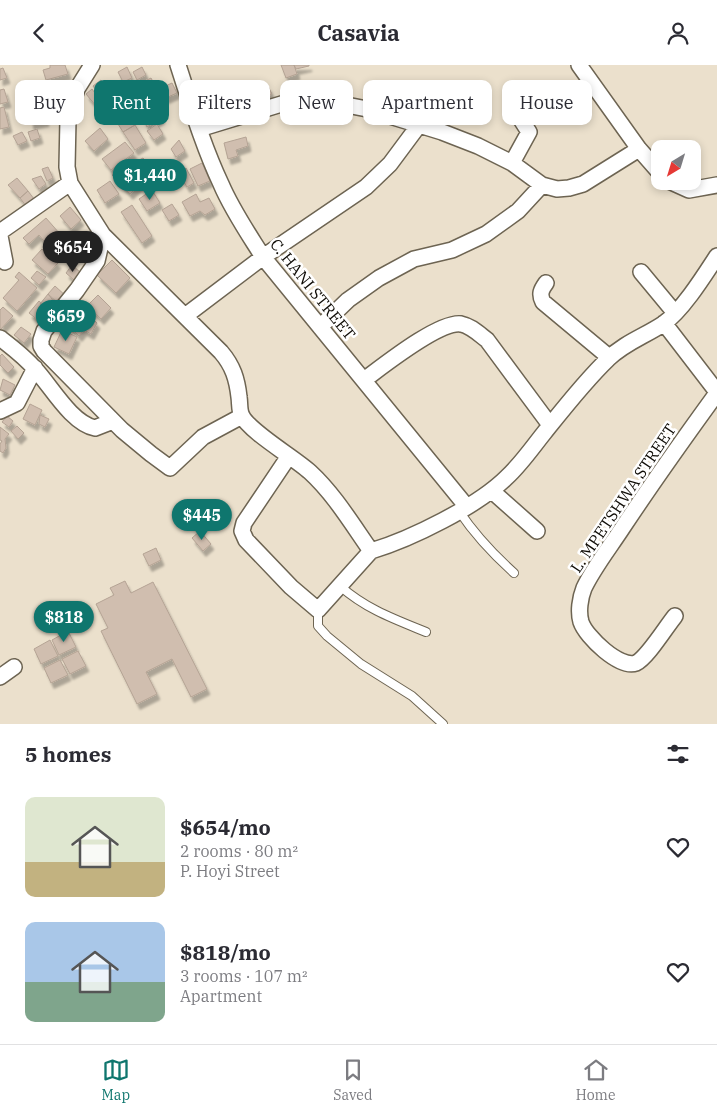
<!DOCTYPE html>
<html lang="en">
<head>
<meta charset="utf-8">
<style>
  body { margin:0; font-family:"IBM Plex Serif",serif; background:#f2f2f3; color:#2b2b33; height:100vh; display:flex; flex-direction:column; font-size:19px; white-space:nowrap }
  * { box-sizing:border-box; margin:0 }
  p { font-size:16px; color:#7c7c81 }
  .icon { flex:none; width:28px; height:28px; fill:none; stroke:currentColor; stroke-width:2; stroke-linecap:round; stroke-linejoin:round }
  .map { position:relative; height:659px; overflow:hidden }
  .side { display:flex; flex-direction:column; background:#fff; flex:1 }
  .side>* { flex:none }
  .top-card { position:absolute; left:15px; top:15px; width:688px; height:45px; display:flex; gap:10px }
  .needle { width:32px; rotate:218deg }
  .tools { position:absolute; left:651px; top:75px; display:grid; gap:10px }
  .tools a { display:grid; place-items:center; width:50px; height:50px; border-radius:10px; background:#fff; box-shadow:0 2px 8px #0003; font-size:25px }
  .price { position:absolute; translate:-50% -42px; padding:0 11px; border-radius:18px; background:#0f766e; color:#fff; font-size:16px; line-height:32px; filter:drop-shadow(0 1px 2px #0008) }
  .price::after { content:''; position:absolute; left:50%; top:30px; width:15px; height:11px; margin-left:-8px; background:inherit; clip-path:polygon(0 0,100% 0,50% 100%) }
  .price.on { background:#222; color:#fff }
  ul { padding:0; list-style:none }
  li { display:flex; align-items:center; gap:15px; height:125px; padding:0 25px }
  li span { display:grid; place-items:center; flex:none; width:140px; height:100px; border-radius:10px; color:#555 }
  li>.icon { margin-inline-start:auto }
  span .icon { width:60px; height:60px; fill:#fffc; stroke-width:1 }
  li b { font-size:21px }
  h2 { display:flex; justify-content:space-between; align-items:center; height:60px; padding:0 25px; font-size:21px }
  .chip { padding:0 18px; border-radius:10px; background:#fff; box-shadow:0 2px 8px #0003; font-size:18px; line-height:45px }
  .chip.on { background:#0f766e; color:#fff }
  header { display:flex; justify-content:space-between; align-items:center; height:65px; padding:0 25px; background:#fff; font-size:22px; font-weight:800 }
  .tab-bar { display:flex; justify-content:space-around; align-items:center; height:70px; border-top:1px solid #e1e1e2; background:#fff; font-size:14px; color:#7c7c81 }
  .tab-bar a { display:grid; justify-items:center; gap:2px }
  .tab-bar .on { color:#0f766e }
  .map>svg:first-child { display:block }
</style>
</head>
<body>
<header><svg class="icon" aria-label="back" viewBox="0 0 24 24"><path d="M15 5l-7 7 7 7"/></svg>Casavia<svg class="icon" aria-label="person" viewBox="0 0 24 24"><circle cx="12" cy="8" r="4"/><path d="M4 21q1-7 8-7t8 7"/></svg></header>
<div class="map">
<svg width="717" height="659" viewBox="0 0 717 659">
  <defs>
    <filter id="shadow"><feDropShadow dx="3" dy="5.5" stdDeviation="1" flood-color="#0004"/></filter>
  </defs>
  <rect width="100%" height="100%" fill="#ebe0cc"/>
  <path fill="#d0beaf" stroke="#b4a394" filter="url(#shadow)" d="M50,0H65L68,9L46,15L43,5L50,3Z
    M281,0H294L297,9L286,13Z
    M294,0H309V1L296,4Z
    M127,2L132,13L123,17L118,7Z
    M142,2L146,10L137,15L133,7Z
    M3,3L7,13L0,15V4Z
    M151,13L158,26L138,36L131,23Z
    M101,15L112,29L103,35L93,21Z
    M172,18L177,28L166,33L161,23Z
    M218,19L229,48L215,54L213,41L207,35L210,32L207,23Z
    M245,21L253,39L244,43L236,26Z
    M268,21L272,29L265,33L261,24Z
    M4,24L8,37L0,39V25Z
    M92,24L100,35L96,41L86,29Z
    M27,34L43,35L46,56L31,59Z
    M48,34L60,35L59,45L47,44Z
    M117,34L124,47L115,51L109,38Z
    M4,42L9,62L0,64V43Z
    M155,42L162,53L147,62L141,50Z
    M130,52L135,60L123,67L118,59Z
    M157,59L163,69L154,75L147,66Z
    M135,60L146,78L135,85L123,67Z
    M100,63L108,74L94,86L85,76Z
    M37,64L40,73L31,76L28,67Z
    M22,67L27,76L18,80L13,71Z
    M246,72L248,81L236,85L238,91L228,94L224,78Z
    M179,75L185,86L176,92L171,84Z
    M125,77L134,88L111,105L102,94Z
    M143,93L155,106L130,129L112,110Z
    M202,98L210,116L198,121L190,104Z
    M48,102L53,113L47,116L42,104Z
    M186,103L194,118L187,122L178,108Z
    M41,111L46,119L39,124L32,114Z
    M17,113L28,126L20,133L8,120Z
    M110,116L119,129L105,138L97,125Z
    M152,125L160,138L147,146L139,134Z
    M28,126L37,138L26,141L20,133Z
    M196,129L200,137L209,133L215,144L205,150L200,146L190,151L182,137Z
    M172,139L179,150L169,156L162,145Z
    M132,140L152,171L142,178L121,147Z
    M70,142L81,155L71,164L60,151Z
    M46,153L67,177L51,185L39,170L29,179L23,173Z
    M87,168L95,177L82,190L73,181Z
    M42,184L58,198L48,209L32,195Z
    M112,195L130,213L116,228L97,210Z
    M72,200L81,208L74,215L66,208Z
    M37,206L46,212L39,220L31,213Z
    M19,207L37,223L17,246L3,233L19,215L15,212Z
    M55,221L67,232L60,240L48,229Z
    M48,229L55,238L49,245L40,239Z
    M98,230L111,243L101,254L87,241Z
    M39,236L52,248L43,259L29,248Z
    M3,242L13,251L0,265V245Z
    M80,242L97,258L91,269L84,265L79,271L65,258Z
    M21,262L31,269L24,278L14,270Z
    M62,265L77,272L69,289L54,282Z
    M2,289L14,302L8,308L0,300V291Z
    M3,314L15,320L10,330L0,325Z
    M30,339L42,345L35,360L23,354Z
    M40,350L49,354L45,362L39,359Z
    M7,351L13,356L9,362L2,357Z
    M17,361L24,368L18,374L11,366Z
    M0,362L9,369L5,374L6,383L3,388L0,386V379L2,376L0,375Z
    M200,466L211,479L203,486L192,473Z
    M156,483L161,495L149,501L143,489Z
    M125,516L131,528L153,517L207,624L191,632L172,594L146,607L157,629L137,639L101,566L108,563L96,539L114,530L110,523Z
    M68,566L76,582L59,590L52,575Z
    M50,575L58,591L41,599L34,584Z
    M78,586L86,601L70,609L62,594Z
    M60,595L68,610L51,618L44,603Z"/>
  <g fill="none" stroke-linecap="round" stroke-linejoin="round">
    <g stroke="#6d6452" stroke-width="10">
      <path id="lane" d="M459,446C475,470 493,489 514,508
        M340,521C366,544 394,554 426,567
        M318,545V561L327,571L361,599L412,631L443,659"/>
    </g>
    <g stroke="#6d6452" stroke-width="18">
      <path id="street" d="M92,0L77,24L68,54L67,102L70,118L103,170L221,287C233,301 237,314 239,332C240,338 239,346 242,351C250,367 295,393 310,407C334,429 352,459 371,486C411,474 478,441 507,412C521,399 532,383 544,368C564,343 585,316 608,294C624,278 645,271 663,259C682,246 704,211 717,191
        M178,0C191,40 203,81 221,119C232,145 248,168 263,192L467,442
        M579,0L639,84L660,108
        M199,64L288,37L326,36L367,44L442,67L478,81L512,98L542,120L557,124L569,123L583,119L639,84
        M512,98L529,67L520,53
        M669,116L689,125L717,120
        M0,167L70,118
        M103,170L97,196L77,225L44,266L41,275V281L44,286L122,365L151,389L170,403L203,372L242,351
        M0,171L5,197
        M641,207L675,248
        M546,218C541,225 539,229 543,237L609,292
        M185,251L263,192L366,122L390,99L419,60
        M664,258L717,327
        M320,262L348,235L379,213L414,194L452,185L486,169L518,146L542,120
        M0,273C13,283 25,292 35,304C51,321 71,358 95,363L113,356
        M364,315C383,301 439,256 461,259C471,261 479,269 487,275L550,360
        M0,346L17,338L35,303
        M289,391L244,458L242,466L246,475L291,522L318,545L371,486
        M492,426L537,466
        M675,551C666,562 647,593 636,598C620,604 586,572 581,557C578,547 580,533 584,523C594,502 610,482 623,462C653,417 685,372 717,328
        M0,612L14,602"/>
    </g>
    <use href="#lane" stroke="#fff" stroke-width="8"/>
    <use href="#street" stroke="#fff" stroke-width="15"/>
  </g>
  <g text-anchor="middle" stroke-width="5" stroke-linejoin="round" paint-order="stroke">
    <g font-size="16" fill="#0e0b05" stroke="#fff">
      <text transform="translate(313 224) rotate(51)" y="6">C. HANI STREET</text>
      <text transform="translate(623 433) rotate(-56)" y="6">L. MPETSHWA STREET</text>
    </g>
  </g>
</svg>
<div class="tools">
<a><svg class="needle" viewBox="-14 -14 28 28"><path d="M0-13l5 13h-10z" fill="#e53935"/><path d="M0 13l5-13h-10z" fill="#7c7c81"/></svg></a>
</div>
<b class="price" style="left:150px;top:136px">$1,440</b>
<b class="price on" style="left:73px;top:208px">$654</b>
<b class="price" style="left:66px;top:277px">$659</b>
<b class="price" style="left:202px;top:476px">$445</b>
<b class="price" style="left:64px;top:578px">$818</b>
<div class="top-card">
<a class="chip">Buy</a>
<a class="chip on">Rent</a>
<a class="chip">Filters</a>
<a class="chip">New</a>
<a class="chip">Apartment</a>
<a class="chip">House</a>
</div>
</div>
<section class="side">
<h2>5 homes<svg class="icon" aria-label="filters" viewBox="0 0 24 24"><path d="M4 7h16M4 17h16"/><circle cx="9" cy="7" r="2"/><circle cx="15" cy="17" r="2"/></svg></h2>
<ul>
<li><span style="background:linear-gradient(#dfe7d0 65%,#c2b280 0)"><svg class="icon" aria-label="home" viewBox="0 0 24 24"><path d="M3 11l9-7 9 7M6 9v11h12V9"/></svg></span><div><b>$654/mo</b><p>2 rooms · 80 m²</p><p>P. Hoyi Street</p></div><svg class="icon" aria-label="heart" viewBox="0 0 24 24"><path d="M12 20l-8-8c-3-5 5-10 8-4 3-6 11-1 8 4z"/></svg></li>
<li><span style="background:linear-gradient(#a9c7e8 60%,#7fa58c 0)"><svg class="icon" aria-label="home" viewBox="0 0 24 24"><path d="M3 11l9-7 9 7M6 9v11h12V9"/></svg></span><div><b>$818/mo</b><p>3 rooms · 107 m²</p><p>Apartment</p></div><svg class="icon" aria-label="heart" viewBox="0 0 24 24"><path d="M12 20l-8-8c-3-5 5-10 8-4 3-6 11-1 8 4z"/></svg></li>
</ul>
</section>
<nav class="tab-bar">
<a class="on"><svg class="icon" aria-label="map" viewBox="0 0 24 24"><path d="M3 6l6-2 6 2 6-2v14l-6 2-6-2-6 2zM9 4v14M15 6v14"/></svg>Map</a>
<a><svg class="icon" aria-label="saved" viewBox="0 0 24 24"><path d="M7 4h10v16l-5-4-5 4z"/></svg>Saved</a>
<a><svg class="icon" aria-label="home" viewBox="0 0 24 24"><path d="M3 11l9-7 9 7M6 9v11h12V9"/></svg>Home</a>
</nav>
</body>
</html>
